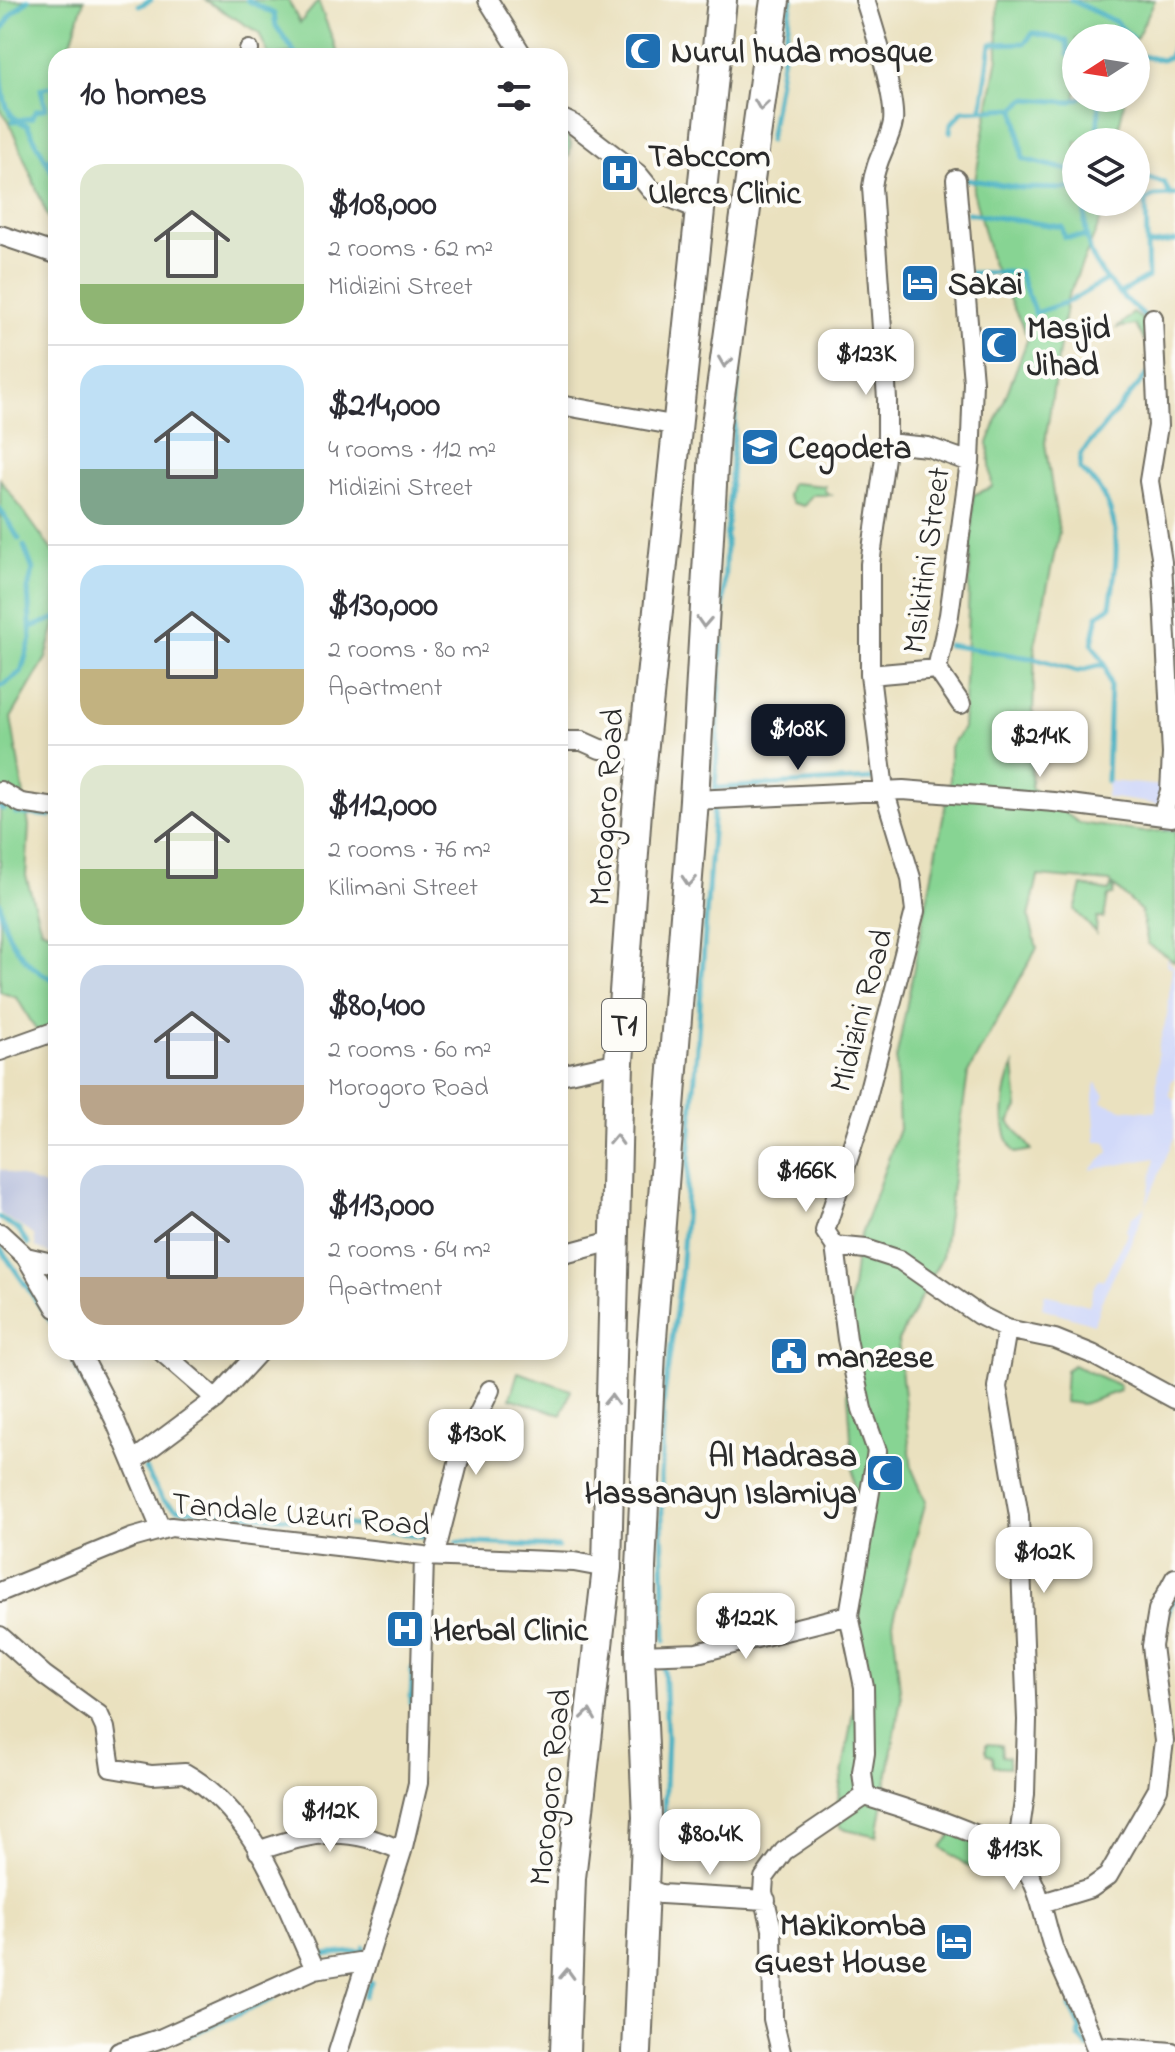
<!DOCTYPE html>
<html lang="en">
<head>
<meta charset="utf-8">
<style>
  body { margin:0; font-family:"Indie Flower",sans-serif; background:#f2f2f3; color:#2b2b33; height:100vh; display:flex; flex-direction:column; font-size:30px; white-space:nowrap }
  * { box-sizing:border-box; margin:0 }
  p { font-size:26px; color:#7c7c81 }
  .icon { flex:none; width:44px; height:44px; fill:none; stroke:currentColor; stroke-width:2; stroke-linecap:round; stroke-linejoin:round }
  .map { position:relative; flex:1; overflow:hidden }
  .sheet { position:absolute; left:48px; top:48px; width:520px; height:1312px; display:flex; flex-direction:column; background:#fff; border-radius:24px; box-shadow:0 4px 12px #0003 }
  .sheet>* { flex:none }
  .needle { width:52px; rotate:258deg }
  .controls { position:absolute; left:1062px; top:24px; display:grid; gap:16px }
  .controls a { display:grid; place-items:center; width:88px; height:88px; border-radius:50%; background:#fff; box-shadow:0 4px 12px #0003; font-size:40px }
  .price { position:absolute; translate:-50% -68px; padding:0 18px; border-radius:16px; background:#fff; color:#222; font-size:26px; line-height:52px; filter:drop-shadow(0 2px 4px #0008) }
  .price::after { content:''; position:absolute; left:50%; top:48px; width:24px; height:18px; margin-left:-12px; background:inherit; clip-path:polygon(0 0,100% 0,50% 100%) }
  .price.on { background:#111827; color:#fff }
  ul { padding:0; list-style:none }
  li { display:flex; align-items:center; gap:24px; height:200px; padding:0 32px }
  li+li { border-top:2px solid #e1e1e2 }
  li span { display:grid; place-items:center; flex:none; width:224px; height:160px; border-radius:24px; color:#555 }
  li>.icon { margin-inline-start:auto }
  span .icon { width:96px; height:96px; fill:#fffc; stroke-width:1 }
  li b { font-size:34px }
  h2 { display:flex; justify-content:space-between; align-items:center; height:96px; padding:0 32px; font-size:34px }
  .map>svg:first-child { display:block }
</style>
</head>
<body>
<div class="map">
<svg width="1175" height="2052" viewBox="0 0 1175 2052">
  <rect width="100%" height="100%" fill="#fdfcf7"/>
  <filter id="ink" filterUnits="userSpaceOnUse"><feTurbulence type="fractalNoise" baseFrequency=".0125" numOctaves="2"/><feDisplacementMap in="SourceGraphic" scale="16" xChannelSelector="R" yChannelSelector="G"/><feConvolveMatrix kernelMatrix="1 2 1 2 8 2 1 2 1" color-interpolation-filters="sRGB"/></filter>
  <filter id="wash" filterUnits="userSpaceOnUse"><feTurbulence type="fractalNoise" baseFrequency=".006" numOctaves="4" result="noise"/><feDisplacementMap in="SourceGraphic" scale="32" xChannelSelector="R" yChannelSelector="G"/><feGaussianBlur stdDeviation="1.8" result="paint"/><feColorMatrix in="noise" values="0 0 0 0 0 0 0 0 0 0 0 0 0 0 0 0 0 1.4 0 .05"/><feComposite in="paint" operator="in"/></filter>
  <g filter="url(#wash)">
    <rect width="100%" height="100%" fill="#eae1bf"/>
    <path fill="#d1d9f9" d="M1108,781L1175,787V893L1165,844L1163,805L1106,797Z
      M1172,942L1169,962L1175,968V1077L1171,1081L1170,1096L1175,1100L1174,1138L1130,1245L1102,1299L1094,1324L1042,1308L1044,1294L1089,1305L1094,1286L1098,1280H1103L1128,1234L1126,1230L1132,1217L1146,1206L1155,1158L1090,1170L1109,1152L1106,1142H1096L1093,1098L1095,1082L1105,1095L1102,1102L1122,1109L1156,1112L1158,1048L1167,1016L1172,967L1167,966V945Z"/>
    <path fill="#bbc3de" d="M0,1169L55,1190L56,1257L36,1247L34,1235L0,1214Z"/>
    <path fill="#87d493" stroke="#59805f" stroke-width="2" d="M0,0H84L67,56H56V237L9,121L0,109Z
      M205,0H288L300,23L318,1L339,56L287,53L269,56L259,33Z
      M997,0H1155L1136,39L1076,38V98H1125L1116,142H1076V202H1104L1100,222L1067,299L1045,443L1059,532L1035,645L1031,788L1079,823L1144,832L1175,830V962L1148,944L1141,911L1110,882L1038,876L1029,917L1037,948L968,1073L942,1257L898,1341L912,1469L926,1501L893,1622L901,1699L877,1836L841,1828L835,1815L860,1672L854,1625L866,1512L854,1483L845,1349L857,1246L899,1129L896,1060L950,782V747L963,728L973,495L992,487L988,443L1028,338L992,263L973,191L998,57Z
      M560,121L571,144L569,156L560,159Z
      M1133,313L1146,322L1147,344L1135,325L1117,328Z
      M0,479L56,556V621L46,658L11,718L29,826L26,876L41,929L56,935V1027L39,1035L17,998L0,992Z
      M791,483L825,486V491L831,495H812L804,506L792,503L787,495Z
      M1082,886L1109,891L1111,886L1114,888L1113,895L1108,896L1104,918H1097L1096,933L1075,910Z
      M1014,1065L1018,1108L1009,1122L1032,1150L1015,1153C997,1130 1003,1089 1014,1065Z
      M1073,1365L1119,1385L1120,1391L1082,1404L1064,1402L1066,1370Z
      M518,1372L571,1390L562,1415L510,1398Z
      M986,1744L1001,1745L1002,1756L1009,1757V1767L994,1766L993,1757L986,1754Z
      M959,1827L1001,1852L988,1872L980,1875L941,1847Z"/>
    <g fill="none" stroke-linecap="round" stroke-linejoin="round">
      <path stroke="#44b0c2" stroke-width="5" d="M247,0L274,14L276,26L297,56
        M1071,0L1116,22L1132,38
        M139,6L151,0
        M0,33L12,14L28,0
        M0,51L1,33
        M1136,55L1162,60L1170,57L1175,35
        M0,56C3,87 0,117 27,125L56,179
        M1096,98L1099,108L1097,142
        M982,107L991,44L1025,43L1033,33L1067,41L1068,55L1076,56
        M1015,108L1026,99L1069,102L1080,98
        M13,121L31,118L36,111L46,108L41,89L48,87
        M950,132L951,124L963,111L1015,108L1023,159L1076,172
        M769,141L792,0
        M46,161L56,155
        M1136,174L1164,183L1171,196
        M966,179L1021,188L1076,189
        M1086,202C1079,260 1108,285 1149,320
        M968,213L1062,227L1064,237H1085
        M1147,245L1146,201L1154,196L1175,195
        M967,273L1019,272L1035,313L1070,301L1104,281
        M1120,293L1148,277L1147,245L1175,241
        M0,509L19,539
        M32,627L56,618
        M948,645L1037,659L1078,671L1105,664
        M0,687L21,672L31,639L28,589L33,570L24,546
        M1107,781L1110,686L1105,664L1092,644L1098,615L1110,607C1118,555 1126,506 1080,469L1081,454L1149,372
        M715,788L873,779
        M715,795L726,544L740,349
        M0,807L4,809
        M16,813L51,816
        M0,903C3,936 25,969 56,980
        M0,1218L19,1230L28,1244
        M0,1248L56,1329
        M43,1267L56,1290
        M69,1352L106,1430L118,1447
        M145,1469L163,1500L177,1509L326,1521L429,1538
        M457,1542L558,1547
        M1164,1622L1174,1598
        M665,1641L661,1477L664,1396L681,1274L714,805
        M411,1705L412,1668
        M663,1836L667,1738L664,1665
        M981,1846L1013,1866
        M315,1949L322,1955L363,1951L364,1947
        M365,1996L371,1982
        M1070,2007L1080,2029L1079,2037L1088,2047
        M190,2035L273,1999"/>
    </g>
  </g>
  <g filter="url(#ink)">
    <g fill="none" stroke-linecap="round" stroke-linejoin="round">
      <g stroke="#6e6b5f" stroke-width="22">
        <path id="minor" d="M488,0L523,56
          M865,0C873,25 896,98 893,122C890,142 875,159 872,187L887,399V443L870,564V675L884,790L911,878L915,911L864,1109L825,1231L835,1246L866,1249L900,1260L979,1315L1007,1329L1055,1339L1092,1354L1175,1399
          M248,56L249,50
          M560,118L573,124L638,174L651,190L700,210
          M956,179L973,382L970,462L949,615L937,669L961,704
          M0,235L56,254
          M1153,318L1158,426L1149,481L1162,562L1172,754L1170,791L1162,816
          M560,405L678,426
          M887,443L928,447L970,462
          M870,675L937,669
          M560,741H582L600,749L642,750
          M0,791L21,803L56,808
          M694,800L903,790L1054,802L1172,817
          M0,1051L56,1031
          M560,1075L619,1062
          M0,1233L26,1257L56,1308
          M560,1255L616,1240
          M26,1257L56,1264
          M1007,1329L997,1387L1019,1516L1027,1720L1025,1794L1016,1857
          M80,1352L114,1418L161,1529
          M162,1352L216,1399
          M133,1461L216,1399L259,1352
          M435,1554L462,1448L490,1390
          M0,1592L132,1538L171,1527L424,1556L574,1562L607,1568
          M0,1636L44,1675L99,1715L105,1728L111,1768L152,1775L185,1773C256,1813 282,1899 315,1969
          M640,1655L697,1653L849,1615
          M865,1796C900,1807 994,1835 1018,1859C1041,1884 1043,1919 1054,1950C1067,1984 1086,2017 1097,2052
          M258,1851C313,1831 348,1825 402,1851
          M645,1888L661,1894L766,1900
          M1042,1903L1091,1888L1108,1876L1158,1789L1164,1741L1152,1646L1158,1610L1175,1578
          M1095,2046L1172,2052
          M119,2052L162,2038L315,1969L365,1961
          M338,2052L402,1851L418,1783L424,1556
          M781,2052L773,2019L772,1929L763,1892L764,1878L784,1851L865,1796L862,1772L865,1753L864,1687L849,1615L877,1451L862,1409L847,1339L835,1246"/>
      </g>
      <g stroke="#6e6b5f" stroke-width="32">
        <path id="trunk" d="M565,2052L571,1878L607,1568L619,1062L637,811L722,0
          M637,2052L647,1817L640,1655L641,1568L651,1351L694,800L715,432L775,0"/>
      </g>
      <use href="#minor" stroke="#fff" stroke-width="18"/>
      <use href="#trunk" stroke="#fff" stroke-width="28"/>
    </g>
    <defs><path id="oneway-chevron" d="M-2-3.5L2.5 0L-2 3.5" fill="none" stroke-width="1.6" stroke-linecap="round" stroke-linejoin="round" transform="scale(2)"/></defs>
    <g stroke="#a0a0a0">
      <use href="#oneway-chevron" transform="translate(761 105) rotate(98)"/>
      <use href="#oneway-chevron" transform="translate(725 362) rotate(98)"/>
      <use href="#oneway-chevron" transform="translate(704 622) rotate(93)"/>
      <use href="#oneway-chevron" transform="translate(689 881) rotate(94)"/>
      <use href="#oneway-chevron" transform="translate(616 1140) rotate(-88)"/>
      <use href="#oneway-chevron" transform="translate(611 1400) rotate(-88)"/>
      <use href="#oneway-chevron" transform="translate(589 1715) rotate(-82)"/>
      <use href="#oneway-chevron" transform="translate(567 1974) rotate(-88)"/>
    </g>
  </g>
  <defs>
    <g id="mosque-square" transform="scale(2)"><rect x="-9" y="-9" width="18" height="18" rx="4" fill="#1f6fb2" stroke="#fdfcf7"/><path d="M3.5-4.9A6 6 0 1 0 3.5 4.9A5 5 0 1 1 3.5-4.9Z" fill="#fff"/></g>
    <g id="hospital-square" transform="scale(2)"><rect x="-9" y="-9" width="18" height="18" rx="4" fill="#1f6fb2" stroke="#fdfcf7"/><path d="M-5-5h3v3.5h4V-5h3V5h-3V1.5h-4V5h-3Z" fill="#fff"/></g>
    <g id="hotel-square" transform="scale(2)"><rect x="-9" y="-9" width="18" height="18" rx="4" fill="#1f6fb2" stroke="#fdfcf7"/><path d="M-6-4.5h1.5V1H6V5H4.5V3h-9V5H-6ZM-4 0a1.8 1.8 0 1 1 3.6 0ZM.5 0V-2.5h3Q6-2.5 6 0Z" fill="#fff"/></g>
    <g id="university-square" transform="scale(2)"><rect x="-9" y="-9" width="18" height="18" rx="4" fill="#1f6fb2" stroke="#fdfcf7"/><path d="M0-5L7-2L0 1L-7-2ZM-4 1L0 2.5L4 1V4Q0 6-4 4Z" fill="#fff"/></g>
    <g id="civic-square" transform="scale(2)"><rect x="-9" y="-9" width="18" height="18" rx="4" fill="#1f6fb2" stroke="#fdfcf7"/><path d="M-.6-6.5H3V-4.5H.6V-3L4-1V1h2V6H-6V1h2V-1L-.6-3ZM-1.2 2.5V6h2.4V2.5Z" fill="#fff"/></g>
  </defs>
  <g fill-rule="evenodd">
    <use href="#mosque-square" x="643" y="51"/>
    <use href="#hospital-square" x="620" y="173"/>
    <use href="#hotel-square" x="920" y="283"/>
    <use href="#mosque-square" x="999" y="345"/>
    <use href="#university-square" x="760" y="447"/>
    <use href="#civic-square" x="789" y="1356"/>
    <use href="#mosque-square" x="885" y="1473"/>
    <use href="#hospital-square" x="405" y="1629"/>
    <use href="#hotel-square" x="954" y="1942"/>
  </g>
  <g text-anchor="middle" stroke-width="8" stroke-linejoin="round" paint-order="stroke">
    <rect fill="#fdfcf7" stroke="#6a6a68" stroke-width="2" x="602" y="999" width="44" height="52" rx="6"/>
    <g font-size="30" font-weight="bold" fill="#2b2b2b">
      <text x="624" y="1035">T1</text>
    </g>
    <g font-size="32" font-weight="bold" fill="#2b2b2b" stroke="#fdfcf7" text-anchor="start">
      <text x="671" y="62">Nurul huda mosque</text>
      <text x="648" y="166">Tabccom<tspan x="648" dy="37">Ulercs Clinic</tspan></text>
      <text x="948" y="294">Sakai</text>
      <text x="1027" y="338">Masjid<tspan x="1027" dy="37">Jihad</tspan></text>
      <text x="788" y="458">Cegodeta</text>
      <text x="817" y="1367">manzese</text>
      <text x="857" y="1466" text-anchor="end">Al Madrasa<tspan x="857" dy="37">Hassanayn Islamiya</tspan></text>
      <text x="433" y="1640">Herbal Clinic</text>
      <text x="926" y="1935" text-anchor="end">Makikomba<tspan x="926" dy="37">Guest House</tspan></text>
    </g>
    <g font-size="32" fill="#2b2b2b" stroke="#fdfcf7">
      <text transform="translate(925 560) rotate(-82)" y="11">Msikitini Street</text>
      <text transform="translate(605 807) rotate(-86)" y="11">Morogoro Road</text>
      <text transform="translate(860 1010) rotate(-75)" y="11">Midizini Road</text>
      <text transform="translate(301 1513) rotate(5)" y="11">Tandale Uzuri Road</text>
      <text transform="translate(549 1787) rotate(-84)" y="11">Morogoro Road</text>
    </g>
  </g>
</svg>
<div class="controls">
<a><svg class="needle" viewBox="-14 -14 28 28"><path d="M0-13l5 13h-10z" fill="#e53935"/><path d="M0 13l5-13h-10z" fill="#7c7c81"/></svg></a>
<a><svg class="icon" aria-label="layers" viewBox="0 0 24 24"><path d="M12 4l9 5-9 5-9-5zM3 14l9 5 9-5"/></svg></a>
</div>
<b class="price" style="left:866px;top:397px">$123K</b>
<b class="price on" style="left:798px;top:772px">$108K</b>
<b class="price" style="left:1040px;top:779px">$214K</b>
<b class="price" style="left:806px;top:1214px">$166K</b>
<b class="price" style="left:476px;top:1477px">$130K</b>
<b class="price" style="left:1044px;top:1595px">$102K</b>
<b class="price" style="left:746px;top:1661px">$122K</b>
<b class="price" style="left:330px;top:1854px">$112K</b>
<b class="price" style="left:710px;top:1877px">$80.4K</b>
<b class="price" style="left:1014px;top:1892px">$113K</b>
<section class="sheet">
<h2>10 homes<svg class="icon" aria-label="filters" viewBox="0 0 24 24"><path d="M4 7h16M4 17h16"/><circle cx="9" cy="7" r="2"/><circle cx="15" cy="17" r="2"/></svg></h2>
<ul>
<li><span style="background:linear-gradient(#dfe7d0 75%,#8fb573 0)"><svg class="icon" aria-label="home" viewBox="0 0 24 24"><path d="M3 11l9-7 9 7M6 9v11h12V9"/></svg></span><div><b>$108,000</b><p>2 rooms · 62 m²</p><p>Midizini Street</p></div></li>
<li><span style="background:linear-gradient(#bfe0f5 65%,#7fa58c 0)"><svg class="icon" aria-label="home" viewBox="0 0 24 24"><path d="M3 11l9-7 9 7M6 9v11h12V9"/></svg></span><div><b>$214,000</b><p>4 rooms · 112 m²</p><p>Midizini Street</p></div></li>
<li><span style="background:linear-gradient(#bfe0f5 65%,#c2b280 0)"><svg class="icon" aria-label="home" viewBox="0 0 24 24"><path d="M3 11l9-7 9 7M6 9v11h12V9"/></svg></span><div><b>$130,000</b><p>2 rooms · 80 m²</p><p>Apartment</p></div></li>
<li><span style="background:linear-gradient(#dfe7d0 65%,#8fb573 0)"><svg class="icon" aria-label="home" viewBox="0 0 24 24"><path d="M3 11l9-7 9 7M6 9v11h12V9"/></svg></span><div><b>$112,000</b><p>2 rooms · 76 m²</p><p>Kilimani Street</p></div></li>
<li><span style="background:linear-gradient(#c9d6e8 75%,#b9a48a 0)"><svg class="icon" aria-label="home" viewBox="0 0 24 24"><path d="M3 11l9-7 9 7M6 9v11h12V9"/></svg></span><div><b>$80,400</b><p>2 rooms · 60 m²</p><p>Morogoro Road</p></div></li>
<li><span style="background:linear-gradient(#c9d6e8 70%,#b9a48a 0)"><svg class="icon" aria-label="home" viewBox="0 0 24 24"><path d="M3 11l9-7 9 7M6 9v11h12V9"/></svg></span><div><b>$113,000</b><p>2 rooms · 64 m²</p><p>Apartment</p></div></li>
</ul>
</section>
</div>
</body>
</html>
